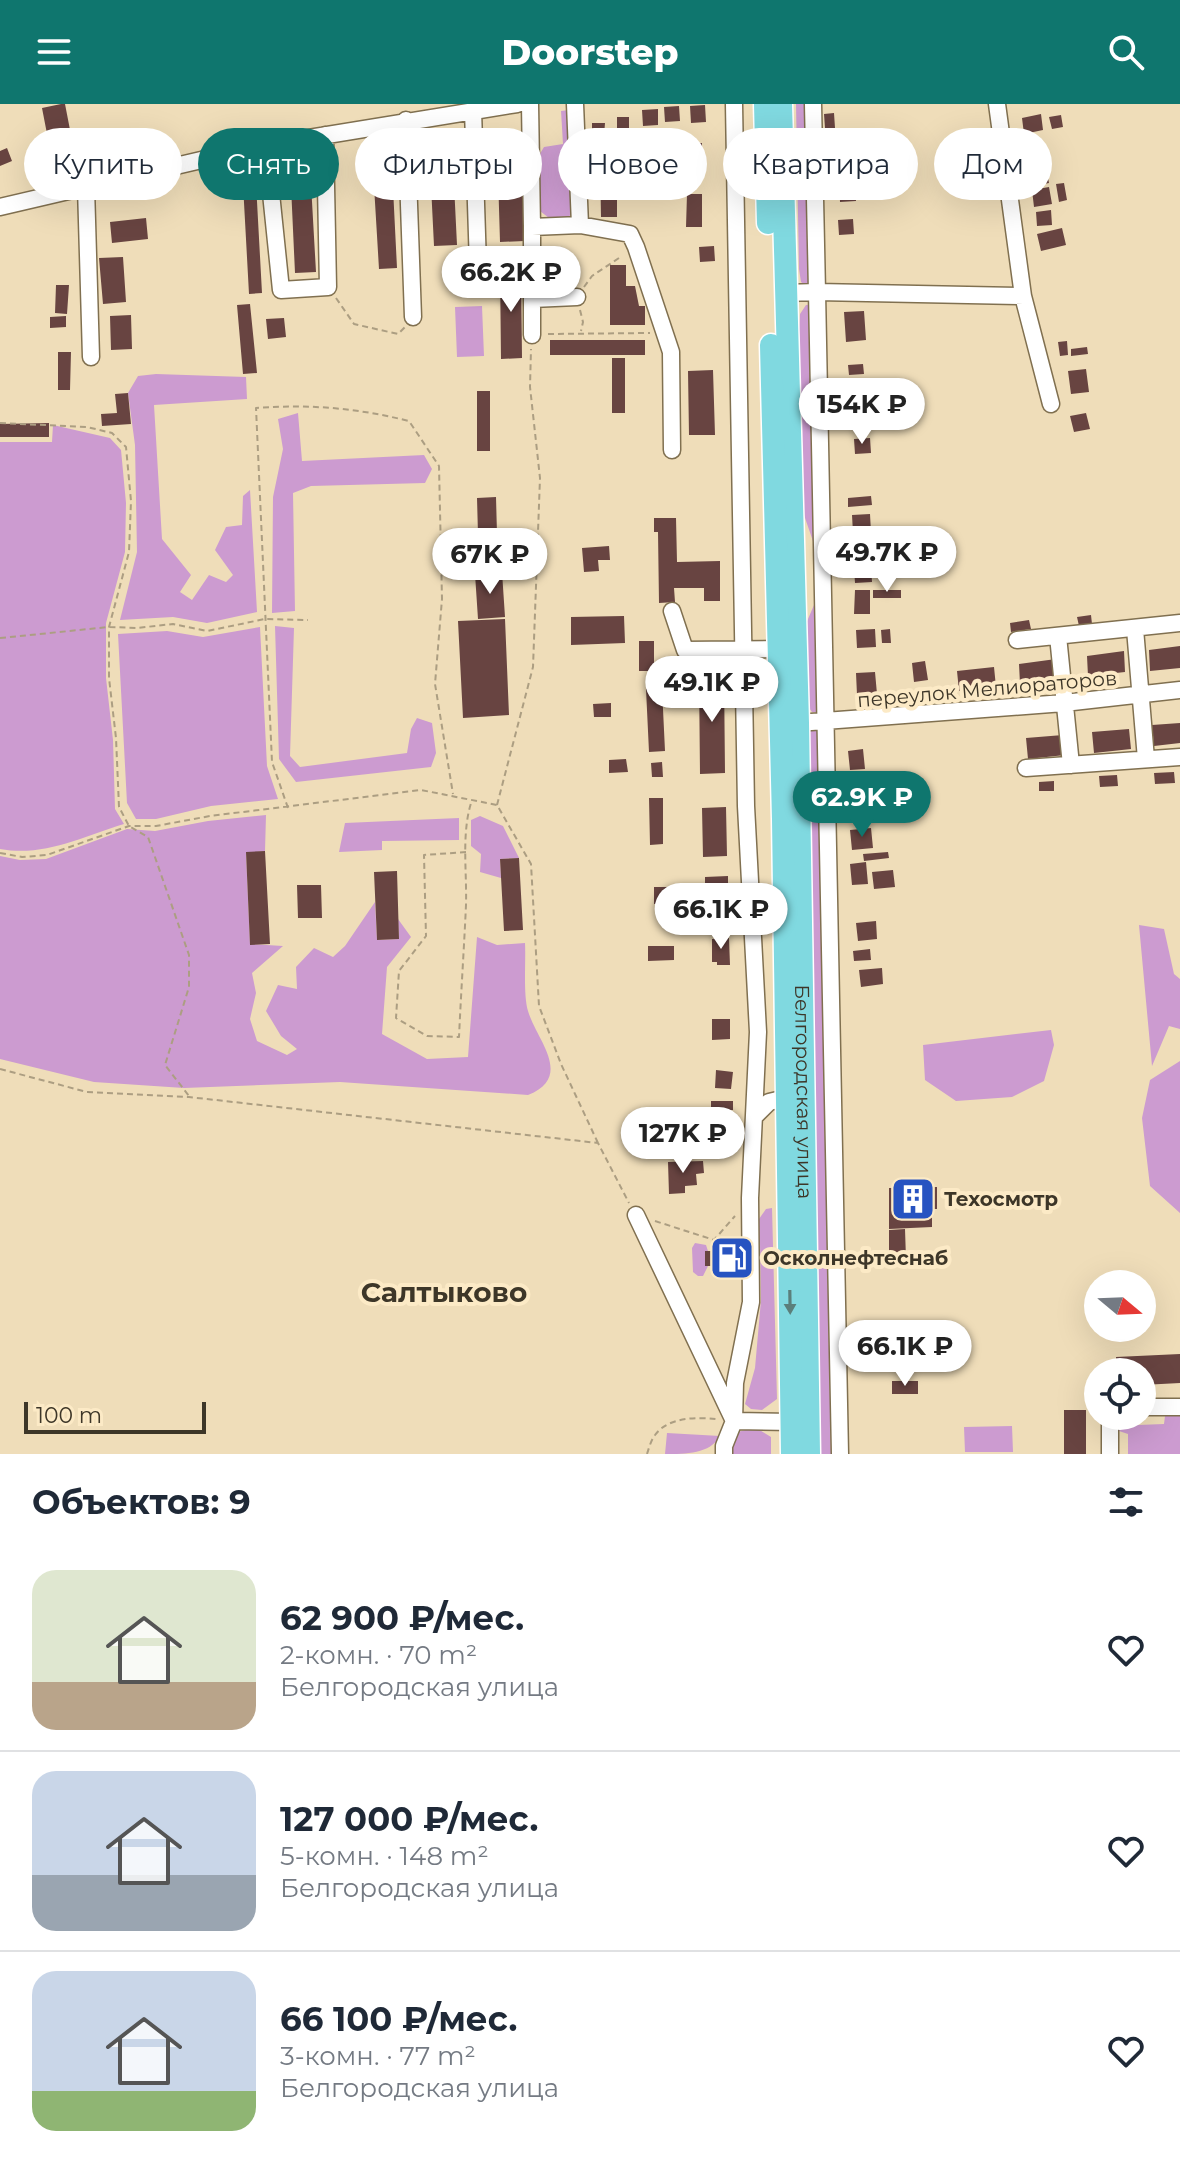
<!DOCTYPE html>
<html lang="ru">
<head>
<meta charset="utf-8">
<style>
  body { margin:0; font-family:Montserrat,sans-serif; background:#f2f2f3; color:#1f2937; height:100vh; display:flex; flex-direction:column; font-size:30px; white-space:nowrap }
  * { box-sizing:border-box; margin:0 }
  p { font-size:26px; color:#747a83 }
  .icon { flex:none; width:44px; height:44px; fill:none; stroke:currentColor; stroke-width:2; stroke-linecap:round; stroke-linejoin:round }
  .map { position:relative; height:1350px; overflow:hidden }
  .drawer { display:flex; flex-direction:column; background:#fff; flex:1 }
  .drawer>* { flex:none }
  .guide { position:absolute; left:24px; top:24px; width:1132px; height:72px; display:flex; gap:16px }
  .needle { width:52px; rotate:109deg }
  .buttons { position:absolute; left:1084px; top:1166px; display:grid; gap:16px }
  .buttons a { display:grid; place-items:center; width:72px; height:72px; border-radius:50%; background:#fff; box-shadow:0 8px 32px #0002; font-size:40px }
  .scale { position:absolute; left:24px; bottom:20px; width:182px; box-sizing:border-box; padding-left:8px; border:4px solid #3d3628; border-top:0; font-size:22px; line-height:28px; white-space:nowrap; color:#3d3628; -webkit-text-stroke:6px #fceac6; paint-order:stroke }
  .price { position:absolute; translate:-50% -68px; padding:0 18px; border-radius:28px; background:#fff; color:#222; font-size:26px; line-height:52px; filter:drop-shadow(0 2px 4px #0008) }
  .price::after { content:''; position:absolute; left:50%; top:48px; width:24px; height:18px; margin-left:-12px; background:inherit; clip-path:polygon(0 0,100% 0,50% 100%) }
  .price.on { background:#0f766e; color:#fff }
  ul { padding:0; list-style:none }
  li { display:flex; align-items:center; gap:24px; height:200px; padding:0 32px }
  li+li { border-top:2px solid #e0e1e3 }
  li span { display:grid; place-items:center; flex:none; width:224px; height:160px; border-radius:24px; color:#555 }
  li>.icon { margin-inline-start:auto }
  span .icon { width:96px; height:96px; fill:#fffc; stroke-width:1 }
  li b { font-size:34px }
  h2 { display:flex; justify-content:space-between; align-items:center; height:96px; padding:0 32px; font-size:34px }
  .pill { padding:0 28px; border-radius:36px; background:#fff; box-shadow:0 8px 32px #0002; font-size:28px; line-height:72px }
  .pill.on { background:#0f766e; color:#fff }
  header { display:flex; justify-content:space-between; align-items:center; height:104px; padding:0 32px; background:#0f766e; color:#fff; font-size:36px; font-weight:800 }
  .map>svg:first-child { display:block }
</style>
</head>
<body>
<header><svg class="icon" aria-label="menu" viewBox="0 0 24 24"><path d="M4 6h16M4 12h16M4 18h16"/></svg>Doorstep<svg class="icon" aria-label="search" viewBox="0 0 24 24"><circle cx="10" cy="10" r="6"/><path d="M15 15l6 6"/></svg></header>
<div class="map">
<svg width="1180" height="1350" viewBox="0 0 1180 1350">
  <rect width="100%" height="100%" fill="#efddb9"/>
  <path fill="#cc9bd0" d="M796,0H812L814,181H805L801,178L799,165Z
    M569,6L574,106L568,114H549L540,107L538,53L544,43L563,40L561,7Z
    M815,200L821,608H812L809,604L805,522L817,494L815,443L804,411L799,225L800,210L806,201Z
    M482,202L484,252L457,253L455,203Z
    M156,270L246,273L247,295L154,301L162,435L191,471L180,488L192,496L209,471L226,478L233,471L215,446L226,423L242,421L243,392L250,386L257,508L207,519L173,513L120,516L137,448L135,341L128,289L138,272Z
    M298,309L302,357L424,351L432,365L425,379L311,382L293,389L295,507L272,509L273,393L283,345L278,315Z
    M53,321L110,334L121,346L126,399L125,448L106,519V574L113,636L115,705L124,720C82,733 44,753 0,745V338H52Z
    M275,522L294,524L290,652L300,663L407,649L411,625L417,614L432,619L436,649L431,663L296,678L279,655Z
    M260,523L267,662L278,695L211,702L156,715H136L127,699L118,530L167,527L203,533Z
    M808,622L817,623L831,1350H816Z
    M266,711L265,747L246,749L250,840L283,842L252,869L256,889L250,915L257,937L287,951L297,945L281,932L266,907L278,881L297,885L296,863L314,844L333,853L345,842L375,798L377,836L399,835L398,815L411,833L387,863L382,930L427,955L468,953L477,833L497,841L525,839C526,858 523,890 528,907C537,937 574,972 528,991L340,978L184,984L94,978L0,955V752L20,756L46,755L127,725L155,727L208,717Z
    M480,712L503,722L519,754L500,755L501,774L480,768L481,750L471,742V716Z
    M459,714V736L382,737V746L339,748L345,719Z
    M1139,821L1164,825L1174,870L1180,875V925L1169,922L1152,962Z
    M1051,926L1054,941L1044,977L1012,993L956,997L925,976L923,941Z
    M1180,957V1109L1150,1082L1142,1014L1150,976Z
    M772,1104L777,1295L762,1306L751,1305L745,1300L755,1264L761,1196L760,1140L757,1130L759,1115L766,1105Z
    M695,1139L706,1141L708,1147H705L708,1162L703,1172H698L693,1168L692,1144Z
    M1172,1308L1180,1311V1350H1128V1330L1119,1327L1115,1317L1118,1312H1133L1138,1321L1164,1320L1165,1312Z
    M1012,1322L1013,1348H965L964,1323Z
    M749,1325H758L771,1333V1350H731L732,1336L738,1328Z
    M667,1329L720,1332C710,1350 686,1350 665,1350Z"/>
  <path fill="#684441" d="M61,0H65L71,31L48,35L42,4Z
    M705,1L706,18L691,19L690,2Z
    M679,2L680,17L665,18L664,3Z
    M658,5V21L643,22L642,6Z
    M834,9L835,24H825L824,10Z
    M1041,10L1043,26L1024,30L1022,14Z
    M1061,11L1063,23L1052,25L1049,13Z
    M617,13H629V27H617Z
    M592,19H605L604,32H592Z
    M1036,31L1037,39L1020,42L1018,34Z
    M521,36L525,137L500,138L497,37Z
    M587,37H599L598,54H586Z
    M687,39H702V70H687Z
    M452,40L457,141L434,142L429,41Z
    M854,42L855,60L831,62L829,44Z
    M1046,43L1049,63L1029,67L1025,46Z
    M7,44L12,57L0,62V47Z
    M600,58H617V113H601Z
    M255,61L262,189L249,190L242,62Z
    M392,64L397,164L379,165L373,65Z
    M1047,69L1049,79L1034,82L1032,72Z
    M854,70L856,97L840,98L839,71Z
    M1064,79L1067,96L1059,98L1056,80Z
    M311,80L316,168L295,169L291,82Z
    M1049,83L1052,100L1034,103L1032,86Z
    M687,90H702V123H686Z
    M1051,106L1052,121L1037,122L1036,108Z
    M146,114L148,135L112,139L110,118Z
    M853,115L854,130L839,131L838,116Z
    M1062,124L1066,141L1041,147L1037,130Z
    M714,142L715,157L700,158L699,143Z
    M123,153L126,198L103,200L99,154Z
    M610,161H626V182H635L639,202H645V221H610Z
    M521,164L522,254L501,255L500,165Z
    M56,181H69L67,210L55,209Z
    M250,200L257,269L243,270L237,201Z
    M864,207L866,236L846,238L844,208Z
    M131,211L132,245L111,246L110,212Z
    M66,212V223L50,224V213Z
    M284,214L286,233L268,235L266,215Z
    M550,236H645V251H550Z
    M1067,237L1068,251L1060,252L1058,238Z
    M1087,243L1088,250L1071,252V245Z
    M58,248H71L70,286H58Z
    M612,254H625V309H612Z
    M863,260L864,270L849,271L848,261Z
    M1086,265L1089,288L1071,290L1068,267Z
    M713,266L715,331H689L688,267Z
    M477,287H490V347H477Z
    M128,289L131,320L102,322L101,310L117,309L115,290Z
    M867,291L868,309L848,310L847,293Z
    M1086,309L1090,325L1074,328L1070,312Z
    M49,319V333H0V320Z
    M870,334L871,349L855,350L854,335Z
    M871,392L872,401L848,403V394Z
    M496,393L498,467H479L477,394Z
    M870,410L871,428L853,429L852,411Z
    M654,414H676L677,458L720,457V497H704V484H674L675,498L659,499L658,428H654Z
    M609,442L610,456H598L599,467L584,468L582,444Z
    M871,462L872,478L855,479L854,464Z
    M502,468L505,513L478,515L475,470Z
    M855,486H870V510H854Z
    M873,486H901V494H873Z
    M1091,511L1092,520L1079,522L1077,513Z
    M624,512L625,539L571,541V513Z
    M505,515L509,611L463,614L458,517Z
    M1029,516L1031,525L1011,528L1010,519Z
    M875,525L876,543L857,544L856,526Z
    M890,525L891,539H882L881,526Z
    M639,537H654V567H639Z
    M1180,542V564L1150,567L1149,546Z
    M1124,547L1125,568L1088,572L1087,552Z
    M1056,555L1058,577L1020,580L1019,560Z
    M925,557L928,576L914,578L912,559Z
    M994,563L996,583L959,587L957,567Z
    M875,568L877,590L857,591L856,569Z
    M699,570H724L725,669L700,670Z
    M662,584L665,647L649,648L646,585Z
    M611,599V613H594L593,600Z
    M1180,619V639L1154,642L1152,621Z
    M1129,625L1131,645L1094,649L1092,628Z
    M1063,631L1065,651L1028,655L1026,634Z
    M863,645L865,665L850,666L848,647Z
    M626,655L628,668L609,669V656Z
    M662,658L663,673H652L651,659Z
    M1174,668L1175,679L1155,680L1154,669Z
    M1117,671L1118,682L1100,683L1099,672Z
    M1054,677V687H1039V678Z
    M873,683L875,697L854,699L852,685Z
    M649,694H663V740L650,741Z
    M726,703L727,752L703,753L702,704Z
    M871,724L873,744L852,746L850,726Z
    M265,747L270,840L250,841L246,748Z
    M888,748L889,754L864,757L863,750Z
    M519,754L523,826L504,827L500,755Z
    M866,758L868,780L852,781L850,760Z
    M893,766L895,783L874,785L872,768Z
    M397,767L399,835L377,836L374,768Z
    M728,772V807L709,805V790H705V773Z
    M297,781H321L322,814H298Z
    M654,783H670V799L654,800Z
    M876,817L877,835L858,837L856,819Z
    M729,834L730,861H717V858H712V835Z
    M648,842H674V856L648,857Z
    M870,845L871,856L854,857L853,847Z
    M882,864L883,880L861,883L859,866Z
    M712,915H730V935L712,936Z
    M716,966L733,968L731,985L715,984Z
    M711,997H733V1006H711Z
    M703,1057L704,1069L696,1070L697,1081L685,1082V1089L669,1090L668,1058Z
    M937,1083V1105H932V1123L889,1125V1084Z
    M905,1125L906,1155H889V1126Z
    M729,1140H746L745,1169H728V1162H705V1147H729Z
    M904,1217L905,1259L882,1260L881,1218Z
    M1180,1250V1279L1142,1281V1268H1117L1116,1253Z
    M892,1277H918V1290H892Z
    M1064,1306H1086V1350H1064Z"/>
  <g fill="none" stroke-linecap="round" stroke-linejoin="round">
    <g stroke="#807050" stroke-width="19">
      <path id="minor" d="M530,0L532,123L580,121
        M575,0L580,121L630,130L636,143L671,248L672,346
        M813,0L817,188L1023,192
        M997,0L1023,192L1051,300
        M473,6L478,162
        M406,16L413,213
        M266,41L281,186L328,183L325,31
        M86,83L91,253
        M0,103L266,41L517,0
        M785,189L817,188L840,1350
        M532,195L577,193
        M532,231V123
        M672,507L685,546L779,545
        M1135,525L1146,655
        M1058,532L1071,661
        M1017,536L1180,519
        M798,619L1064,599L1180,586
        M1026,664L1180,653
        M754,1013L769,998L786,994
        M636,1111L734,1317L792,1318
        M1142,1303H1180
        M1110,1312V1350
        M724,1350V1342L734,1317L735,1279L751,1198L750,1094L758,928L746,702L734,0"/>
    </g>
    <g stroke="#fff" stroke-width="25">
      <g id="major">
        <path d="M765,0L768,119"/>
        <path id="s1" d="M781,0L798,619L809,1350"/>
        <path d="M771,241L783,715L792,1350"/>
      </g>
    </g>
    <path stroke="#ac9e82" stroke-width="2" stroke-dasharray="6 4" stroke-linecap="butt" d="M584,183L592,172L622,152
      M336,194L354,220L398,230L405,223
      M580,206L583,218L581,227
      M548,230L650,229
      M0,319L87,323L112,329L126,343L131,397L129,448L109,523V574L116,634L119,703L129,722L148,733L189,851V883L165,961L189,992
      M0,534L109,523L137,524L173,520L207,527L265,515L308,516
      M497,701L533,563L540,374L530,283L531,245
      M288,704L272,658L256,304C311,300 356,304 409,317L439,362L442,495L435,580L453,690
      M466,748L424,751L426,832L399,867L396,914L427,932L459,933C461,889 464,845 466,801C467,767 461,728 472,696
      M0,749L22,753L47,751L129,722H156L210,712L421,686L497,701L531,760L539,902L561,960L598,1039
      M0,965L87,988L189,993L598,1039L629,1099
      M655,1117L714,1136L735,1112
      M647,1350C649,1344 651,1336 655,1331C668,1313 696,1313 716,1315"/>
    <use href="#minor" stroke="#fff" stroke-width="16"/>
    <use href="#major" stroke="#80d9e0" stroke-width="22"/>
  </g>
  <defs><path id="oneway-solid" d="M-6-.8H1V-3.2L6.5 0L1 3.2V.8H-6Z" transform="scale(2)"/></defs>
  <use fill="#5b7f7b" href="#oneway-solid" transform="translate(790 1198) rotate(89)"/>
  <defs>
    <g id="building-square" transform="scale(2.3)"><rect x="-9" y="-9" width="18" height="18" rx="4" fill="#2753c1" stroke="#fceac6"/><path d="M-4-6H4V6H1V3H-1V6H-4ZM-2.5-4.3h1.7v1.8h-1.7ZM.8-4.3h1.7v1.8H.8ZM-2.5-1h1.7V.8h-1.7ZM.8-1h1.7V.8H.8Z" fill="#fff"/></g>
    <g id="fuel-square" transform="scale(2.3)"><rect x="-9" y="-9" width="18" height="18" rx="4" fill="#2753c1" stroke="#fceac6"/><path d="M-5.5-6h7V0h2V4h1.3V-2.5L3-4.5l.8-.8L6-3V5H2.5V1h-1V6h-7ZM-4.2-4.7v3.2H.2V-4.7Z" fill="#fff"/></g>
  </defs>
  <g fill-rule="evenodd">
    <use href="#building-square" x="913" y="1095"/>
    <use href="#fuel-square" x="732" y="1154"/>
  </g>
  <g text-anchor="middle" stroke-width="8" stroke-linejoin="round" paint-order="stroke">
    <g font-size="20" fill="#3d3628" stroke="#fceac6">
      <text transform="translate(987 585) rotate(-5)" y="7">переулок Мелиораторов</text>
      <text dy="7" stroke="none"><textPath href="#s1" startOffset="988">Белгородская улица</textPath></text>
    </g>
    <g font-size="20" font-weight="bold" fill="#3d3628" stroke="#fceac6" text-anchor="start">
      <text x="944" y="1102">Техосмотр</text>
      <text x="763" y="1161">Осколнефтеснаб</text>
    </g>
    <g font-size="28" font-weight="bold" fill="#3d3628" stroke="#fceac6">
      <text x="444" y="1198">Салтыково</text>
    </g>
  </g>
</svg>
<div class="buttons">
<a><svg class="needle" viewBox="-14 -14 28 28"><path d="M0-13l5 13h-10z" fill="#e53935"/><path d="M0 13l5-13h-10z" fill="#747a83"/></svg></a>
<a><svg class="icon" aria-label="locate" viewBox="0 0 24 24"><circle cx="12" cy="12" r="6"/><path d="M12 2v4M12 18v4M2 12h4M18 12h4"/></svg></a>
</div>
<div class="scale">100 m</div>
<b class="price" style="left:511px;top:210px">66.2K ₽</b>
<b class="price" style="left:862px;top:342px">154K ₽</b>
<b class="price" style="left:887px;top:490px">49.7K ₽</b>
<b class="price" style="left:490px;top:492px">67K ₽</b>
<b class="price" style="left:712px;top:620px">49.1K ₽</b>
<b class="price on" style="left:862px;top:735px">62.9K ₽</b>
<b class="price" style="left:721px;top:847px">66.1K ₽</b>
<b class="price" style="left:683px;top:1071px">127K ₽</b>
<b class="price" style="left:905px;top:1284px">66.1K ₽</b>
<div class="guide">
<a class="pill">Купить</a>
<a class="pill on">Снять</a>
<a class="pill">Фильтры</a>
<a class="pill">Новое</a>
<a class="pill">Квартира</a>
<a class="pill">Дом</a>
</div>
</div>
<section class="drawer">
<h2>Объектов: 9<svg class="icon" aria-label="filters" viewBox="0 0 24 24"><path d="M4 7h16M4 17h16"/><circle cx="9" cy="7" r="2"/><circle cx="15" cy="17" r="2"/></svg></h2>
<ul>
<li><span style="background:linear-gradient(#dfe7d0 70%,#b9a48a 0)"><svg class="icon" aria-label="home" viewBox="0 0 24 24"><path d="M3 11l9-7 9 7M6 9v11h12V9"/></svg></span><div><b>62 900 ₽/мес.</b><p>2-комн. · 70 m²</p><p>Белгородская улица</p></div><svg class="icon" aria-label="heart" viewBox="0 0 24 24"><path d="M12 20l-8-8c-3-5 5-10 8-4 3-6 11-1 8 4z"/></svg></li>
<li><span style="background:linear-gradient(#c9d6e8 65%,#9aa5b1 0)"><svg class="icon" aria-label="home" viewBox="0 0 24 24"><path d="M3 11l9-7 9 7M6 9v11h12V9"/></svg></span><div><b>127 000 ₽/мес.</b><p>5-комн. · 148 m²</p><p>Белгородская улица</p></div><svg class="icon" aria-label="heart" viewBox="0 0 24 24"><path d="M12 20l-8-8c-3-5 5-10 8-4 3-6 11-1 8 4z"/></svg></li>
<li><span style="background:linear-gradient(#c9d6e8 75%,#8fb573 0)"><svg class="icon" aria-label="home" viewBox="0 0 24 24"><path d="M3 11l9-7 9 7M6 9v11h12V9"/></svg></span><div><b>66 100 ₽/мес.</b><p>3-комн. · 77 m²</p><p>Белгородская улица</p></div><svg class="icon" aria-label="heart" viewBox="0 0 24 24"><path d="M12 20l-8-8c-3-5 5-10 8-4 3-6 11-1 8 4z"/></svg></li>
</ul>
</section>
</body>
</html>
